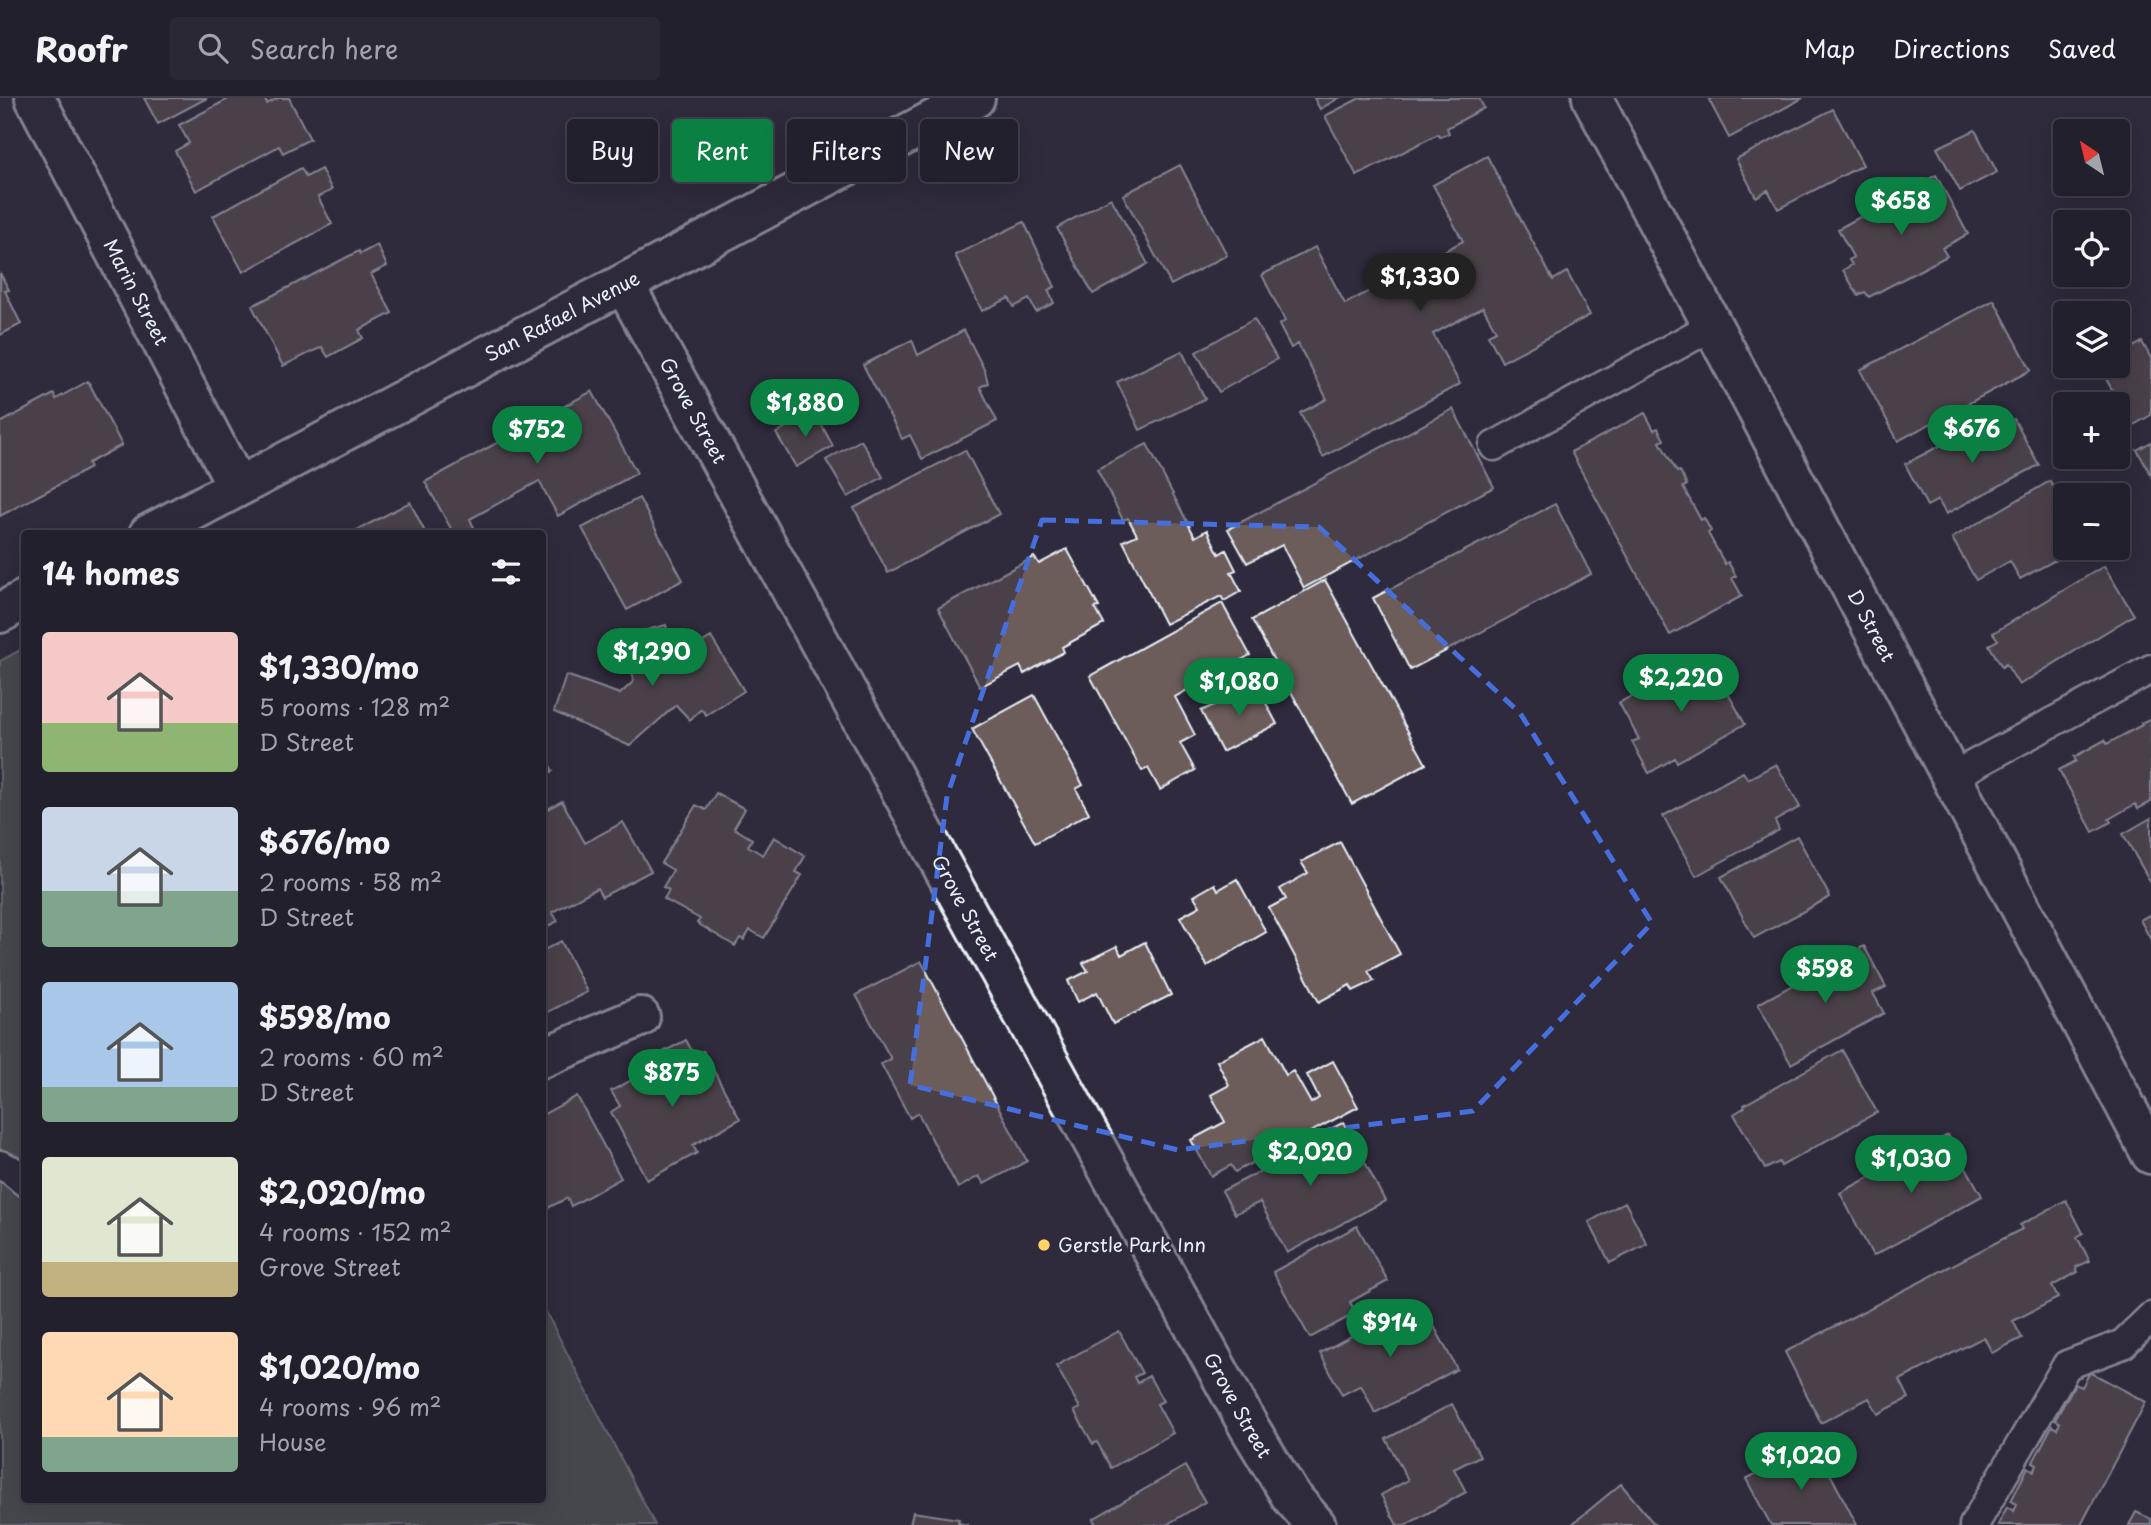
<!DOCTYPE html>
<html lang="en">
<head>
<meta charset="utf-8">
<style>
  body { margin:0; font-family:"Playpen Sans",sans-serif; background:#2b2836; color:#f1f3f6; height:100vh; display:flex; flex-direction:column; font-size:26px; white-space:nowrap }
  * { box-sizing:border-box; margin:0 }
  p { font-size:23px; color:#a3a3aa }
  .icon { flex:none; width:38px; height:38px; fill:none; stroke:currentColor; stroke-width:2; stroke-linecap:round; stroke-linejoin:round }
  .map { position:relative; flex:1; overflow:hidden }
  .side { position:absolute; left:21px; top:432px; width:525px; height:973px; display:flex; flex-direction:column; background:#23202e; border-radius:7px; box-shadow:0 7px 28px #0002,0 0 0 2px #403e4a }
  .side>* { flex:none }
  .banner { position:absolute; left:567px; top:21px; width:665px; height:63px; display:flex; gap:14px }
  .needle { width:46px; rotate:325deg }
  .controls { position:absolute; left:2053px; top:21px; display:grid; gap:14px }
  .controls a { display:grid; place-items:center; width:77px; height:77px; border-radius:7px; background:#23202e; box-shadow:0 7px 28px #0002,0 0 0 2px #403e4a; font-size:35px }
  .price { position:absolute; translate:-50% -60px; padding:0 16px; border-radius:24px; background:#0b8043; color:#fff; font-size:23px; line-height:46px; filter:drop-shadow(0 2px 4px #0008) }
  .price::after { content:''; position:absolute; left:50%; top:42px; width:21px; height:16px; margin-left:-10px; background:inherit; clip-path:polygon(0 0,100% 0,50% 100%) }
  .price.current { background:#222; color:#fff }
  ul { padding:0; list-style:none }
  li { display:flex; align-items:center; gap:21px; height:175px; padding:0 21px }
  li span { display:grid; place-items:center; flex:none; width:196px; height:140px; border-radius:7px; color:#555 }
  li>.icon { margin-inline-start:auto }
  span .icon { width:84px; height:84px; fill:#fffc; stroke-width:1 }
  li b { font-size:30px }
  h2 { display:flex; justify-content:space-between; align-items:center; height:84px; padding:0 21px; font-size:30px }
  .chip { padding:0 24px; border-radius:7px; background:#23202e; box-shadow:0 7px 28px #0002,0 0 0 2px #403e4a; font-size:24px; line-height:63px }
  .chip.current { background:#0b8043; color:#fff }
  header { display:flex; align-items:center; gap:42px; box-sizing:border-box; height:98px; padding:0 35px; background:#23202e; border-bottom:2px solid #403e4a }
  header strong { font-size:33px }
  nav { display:flex; gap:38px; margin-inline-start:auto; font-size:24px }
  .search { width:490px; height:63px; background:#2b2836; display:flex; align-items:center; gap:18px; box-sizing:border-box; padding:0 24px; border-radius:7px; color:#a3a3aa; font-size:26px }
  .map>svg:first-child { display:block }
</style>
</head>
<body>
<header>
<strong>Roofr</strong>
<div class="search"><svg class="icon" aria-label="search" viewBox="0 0 24 24"><circle cx="10" cy="10" r="6"/><path d="M15 15l6 6"/></svg>Search here</div>
<nav><a>Map</a><a>Directions</a><a>Saved</a></nav>
</header>
<div class="map">
<svg width="2151" height="1427" viewBox="0 0 2151 1427">
  <rect width="100%" height="100%" fill="#2f2a3d"/>
  <filter id="ink" filterUnits="userSpaceOnUse"><feTurbulence type="fractalNoise" baseFrequency=".0143" numOctaves="2"/><feDisplacementMap in="SourceGraphic" scale="14" xChannelSelector="R" yChannelSelector="G"/><feConvolveMatrix kernelMatrix="1 2 1 2 8 2 1 2 1" color-interpolation-filters="sRGB"/></filter>
  <g filter="url(#ink)">
    <path fill="#5f6a5e" stroke="#a4aeab" stroke-width="2" d="M24,550V1402H542L543,1208L655,1427H0V563Z"/>
    <path fill="#6c5c5a" stroke="#e8f1f8" stroke-width="2" d="M144,0H207L158,26Z
      M230,0H264L267,6L278,0H289L310,41L283,55L279,48L196,93L175,53L189,45L179,27Z
      M1314,0H1339L1320,11Z
      M1360,0H1479L1484,10L1447,30L1449,35L1440,39L1438,36L1357,78L1325,18Z
      M1712,0H1803L1729,40L1709,2Z
      M1833,11L1863,67L1778,111L1768,92L1756,99L1736,61Z
      M1975,32L1997,74L1960,93L1937,50Z
      M1487,58L1553,182L1567,174L1590,217L1502,264L1488,237L1496,233L1483,209L1433,236L1460,286L1323,359L1300,315L1327,301L1298,246L1291,250L1279,227L1285,223L1262,177L1315,149L1345,206L1463,143L1433,87Z
      M1180,67L1227,157L1171,187L1123,97Z
      M301,70L306,79L321,71L332,92L318,99L332,126L243,174L213,118Z
      M1936,77L1968,136L1942,150L1947,158L1869,199L1865,194L1858,197L1843,172L1852,167L1849,162L1853,159L1838,131Z
      M1111,100L1148,166L1093,196L1057,130Z
      M1024,124L1055,189L1048,192L1054,205L1036,214L1029,201L1014,209L1009,200L982,213L955,157Z
      M377,147L387,168L371,176L392,215L359,232L363,240L328,259L322,249L283,268L252,208L359,153L360,156Z
      M0,175L9,192L5,193L21,226L0,237Z
      M1994,202L2031,272L1898,343L1860,272Z
      M1254,221L1277,261L1219,294L1196,254Z
      M964,232L985,273L988,285L980,289L997,323L922,361L910,337L902,341L863,267L912,242L918,257Z
      M2142,244L2151,260V317L2132,328L2099,268H2118V257Z
      M1182,253L1205,301L1140,332L1117,284Z
      M88,283L122,347L88,365L90,370L0,418V325L54,296L56,301Z
      M592,293L637,375L558,418L539,383L470,421L477,436H454L425,384Z
      M1453,311L1494,389L1304,490L1282,447L1247,465L1228,431Z
      M814,313L833,348L796,369L776,335Z
      M1645,315L1654,332L1658,330L1664,342L1660,344L1677,374L1680,373L1687,387L1683,389L1701,422L1704,420L1711,433L1708,435L1725,466L1728,464L1736,478L1732,480L1742,498L1670,537L1571,354Z
      M2014,321L2039,367L1946,416L1938,402L1927,408L1905,366L1983,325L1988,334Z
      M861,342L883,379L848,399L826,362Z
      M2151,344V377L2137,352Z
      M1147,346L1195,439L1207,432L1219,456L1226,452L1236,472L1231,474L1241,493L1224,503L1221,498L1165,526L1123,443L1137,437L1128,420L1123,422L1097,371Z
      M965,352L999,416L888,475L854,410Z
      M2050,383L2065,411V450H2078L2020,481L2010,463L1976,482L1952,440Z
      M639,400L683,482L627,512L582,430Z
      M410,404L426,436H350Z
      M1555,406L1591,476L1410,572L1373,500Z
      M1067,451L1099,509L1095,510L1104,526L1062,549L1064,554L1024,576L1020,568L980,589L938,510L1034,459L1039,466Z
      M2104,468L2134,517L2019,587L2006,566L2002,569L1989,547L1998,542L1993,535Z
      M1325,482L1426,666L1352,706L1252,522Z
      M1222,505L1250,557L1175,599L1195,637L1180,645L1195,672L1160,692L1148,670L1142,673L1090,578Z
      M666,527L675,561L711,539L744,593L706,617L701,611L690,622L676,607L630,648L554,614L566,577L620,596L634,583L624,538Z
      M1709,555L1722,578L1719,579L1745,626L1677,664L1675,660L1649,675L1632,644L1639,641L1619,605Z
      M1255,584L1277,626L1222,654L1201,613L1242,594L1241,591Z
      M1034,597L1083,687L1076,691L1089,715L1035,745L972,631Z
      M2151,620V704L2138,711L2135,706L2109,721L2111,724L2093,734L2059,672L2076,663L2074,659L2105,642L2107,646L2142,627L2141,625Z
      M542,654L553,673L542,678Z
      M1776,666L1800,709L1775,723L1779,732L1696,778L1663,718L1743,674L1748,681Z
      M716,695L745,711L734,730L752,741L748,748L763,757L774,739L805,758L796,774L802,777L764,840L750,832L744,842L740,840L735,848L697,825L700,821L664,801L669,792L663,789L673,772L661,765L696,707L706,712Z
      M562,703L585,745L623,724L651,773L602,799L597,790L552,814L558,823L542,831V714Z
      M2151,720V785L2123,736Z
      M1797,738L1830,799L1754,840L1721,779Z
      M1340,744L1400,856L1368,873L1374,883L1353,893L1350,887L1319,904L1269,810L1286,801L1280,791L1308,775L1301,764Z
      M1237,781L1266,834L1207,868L1180,819L1200,808L1194,798L1215,786L1218,792Z
      M2151,816V842L2140,822Z
      M561,843L587,894L542,917V853Z
      M1145,844L1171,897L1113,926L1097,894L1078,904L1068,883L1088,873L1083,865L1117,848L1121,857Z
      M1864,848L1886,889L1873,895L1884,915L1791,966L1758,906Z
      M921,863L1027,1063L984,1086L979,1078L958,1090L918,1015L910,1020L881,966L891,961L856,897Z
      M1265,938L1286,977L1293,973L1311,1005L1319,1000L1307,977L1333,963L1358,1009L1235,1074L1231,1067L1211,1078L1191,1042L1225,1024L1211,997L1229,987L1217,963Z
      M686,942L694,957L703,953L740,1021L693,1047L697,1055L647,1082L611,1014L620,1008L611,993L649,973L644,964Z
      M1842,952L1877,1014L1781,1068L1779,1064L1765,1071L1734,1016L1745,1009L1744,1007Z
      M577,998L621,1080L571,1108L567,1100L542,1113V1017Z
      M1344,1024L1385,1103L1287,1155L1260,1104L1235,1116L1222,1093L1265,1071L1262,1067Z
      M1948,1037L1982,1098L1873,1158L1840,1095Z
      M2066,1102L2083,1135L2077,1139L2090,1163L2076,1169L2078,1174L2052,1188L2058,1200L2013,1223L2022,1240L1992,1255L1984,1239L1900,1282L1909,1300L1878,1316L1869,1300L1821,1325L1785,1254L2022,1131L2020,1127Z
      M1625,1104L1647,1146L1610,1165L1589,1124Z
      M1357,1128L1388,1183L1350,1204L1356,1215L1310,1240L1273,1174Z
      M1404,1208L1412,1224L1427,1215L1457,1271L1375,1315L1361,1287L1342,1297L1320,1255L1368,1229L1366,1226Z
      M1119,1233L1142,1275L1134,1279L1137,1285L1149,1278L1163,1303L1157,1306L1173,1335L1111,1370L1097,1344L1093,1346L1074,1313L1080,1310L1056,1268Z
      M2090,1274L2146,1304L2081,1427H1998L2007,1409L2014,1413L2017,1406L2011,1403L2028,1369L2034,1373L2037,1366L2033,1364L2052,1328L2057,1331L2060,1325L2055,1322L2075,1286L2082,1289Z
      M1452,1306L1480,1358L1454,1371L1466,1394L1406,1427H1397L1381,1397L1408,1382L1386,1341Z
      M1814,1345L1857,1427H1771L1746,1381Z
      M1185,1368L1205,1404L1166,1427H1096L1093,1421Z
      M1621,1386L1655,1427H1571Z
      M913,1414L959,1421L958,1425L968,1427H910Z
      M2136,1414L2151,1421V1427H2129Z"/>
    <g fill="none" stroke-linecap="round" stroke-linejoin="round">
      <g stroke="#e8f1f8" stroke-width="33">
        <path id="lane" d="M1494,348L1712,228
          M1951,679L2151,571
          M0,1067L11,1072L24,1083
          M1974,1427L2067,1267L2123,1246L2151,1219"/>
      </g>
      <g stroke="#e8f1f8" stroke-width="44">
        <g id="street">
          <path id="s1" d="M35,0L237,388"/>
          <path id="s2" d="M625,188L1249,1329L1290,1397L1316,1427"/>
          <path id="s3" d="M149,436C424,290 700,147 975,0"/>
          <path d="M0,515L24,502"/>
          <path d="M542,960L640,919"/>
        </g>
      </g>
      <g stroke="#e8f1f8" stroke-width="44">
        <g id="secondary">
          <path id="s4" d="M1592,0L2151,1056"/>
        </g>
      </g>
      <use href="#lane" stroke="#2f2a3d" stroke-width="28"/>
      <use href="#street" stroke="#2f2a3d" stroke-width="38"/>
      <use href="#secondary" stroke="#2f2a3d" stroke-width="38"/>
    </g>
  </g>
  <path d="M0 0H2151V1427H0ZM1042,422L1319,429L1520,615L1652,825L1473,1013L1178,1052L910,987L947,698Z" fill="#2f2a3d" fill-opacity=".55" fill-rule="evenodd"/>
  <path fill="none" stroke="#466fde" stroke-width="5" stroke-dasharray="14 9" stroke-linejoin="round" d="M1042,422L1319,429L1520,615L1652,825L1473,1013L1178,1052L910,987L947,698Z"/>
  <circle fill="#ffd166" stroke="#2f2a3d" stroke-width="2.5" cx="1044" cy="1147" r="7"/>
  <g text-anchor="middle" stroke-width="5" stroke-linejoin="round" paint-order="stroke">
    <g font-size="19" fill="#e8f1f8" stroke="#2f2a3d">
      <text dy="7" stroke="none"><textPath href="#s1" startOffset="219">Marin Street</textPath></text>
      <text dy="7" stroke="none"><textPath href="#s3" startOffset="467">San Rafael Avenue</textPath></text>
      <text dy="7" stroke="none"><textPath href="#s2" startOffset="142">Grove Street</textPath></text>
      <text dy="7" stroke="none"><textPath href="#s4" startOffset="597">D Street</textPath></text>
      <text dy="7" stroke="none"><textPath href="#s2" startOffset="709">Grove Street</textPath></text>
      <text dy="7" stroke="none"><textPath href="#s2" startOffset="1276">Grove Street</textPath></text>
    </g>
    <g font-size="19" fill="#e8f1f8" stroke="#2f2a3d" text-anchor="start">
      <text x="1058" y="1154">Gerstle Park Inn</text>
    </g>
  </g>
</svg>
<div class="controls">
<a><svg class="needle" viewBox="-14 -14 28 28"><path d="M0-13l5 13h-10z" fill="#e53935"/><path d="M0 13l5-13h-10z" fill="#a3a3aa"/></svg></a>
<a><svg class="icon" aria-label="locate" viewBox="0 0 24 24"><circle cx="12" cy="12" r="6"/><path d="M12 2v4M12 18v4M2 12h4M18 12h4"/></svg></a>
<a><svg class="icon" aria-label="layers" viewBox="0 0 24 24"><path d="M12 4l9 5-9 5-9-5zM3 14l9 5 9-5"/></svg></a>
<a>+</a>
<a>−</a>
</div>
<b class="price" style="left:1901px;top:139px">$658</b>
<b class="price current" style="left:1420px;top:215px">$1,330</b>
<b class="price" style="left:805px;top:341px">$1,880</b>
<b class="price" style="left:1972px;top:367px">$676</b>
<b class="price" style="left:537px;top:368px">$752</b>
<b class="price" style="left:652px;top:590px">$1,290</b>
<b class="price" style="left:1681px;top:616px">$2,220</b>
<b class="price" style="left:1239px;top:620px">$1,080</b>
<b class="price" style="left:1825px;top:907px">$598</b>
<b class="price" style="left:672px;top:1011px">$875</b>
<b class="price" style="left:1310px;top:1090px">$2,020</b>
<b class="price" style="left:1911px;top:1097px">$1,030</b>
<b class="price" style="left:1390px;top:1261px">$914</b>
<b class="price" style="left:1801px;top:1394px">$1,020</b>
<div class="banner">
<a class="chip">Buy</a>
<a class="chip current">Rent</a>
<a class="chip">Filters</a>
<a class="chip">New</a>
</div>
<section class="side">
<h2>14 homes<svg class="icon" aria-label="filters" viewBox="0 0 24 24"><path d="M4 7h16M4 17h16"/><circle cx="9" cy="7" r="2"/><circle cx="15" cy="17" r="2"/></svg></h2>
<ul>
<li><span style="background:linear-gradient(#f6c9c9 65%,#8fb573 0)"><svg class="icon" aria-label="home" viewBox="0 0 24 24"><path d="M3 11l9-7 9 7M6 9v11h12V9"/></svg></span><div><b>$1,330/mo</b><p>5 rooms · 128 m²</p><p>D Street</p></div></li>
<li><span style="background:linear-gradient(#c9d6e8 60%,#7fa58c 0)"><svg class="icon" aria-label="home" viewBox="0 0 24 24"><path d="M3 11l9-7 9 7M6 9v11h12V9"/></svg></span><div><b>$676/mo</b><p>2 rooms · 58 m²</p><p>D Street</p></div></li>
<li><span style="background:linear-gradient(#a9c7e8 75%,#7fa58c 0)"><svg class="icon" aria-label="home" viewBox="0 0 24 24"><path d="M3 11l9-7 9 7M6 9v11h12V9"/></svg></span><div><b>$598/mo</b><p>2 rooms · 60 m²</p><p>D Street</p></div></li>
<li><span style="background:linear-gradient(#dfe7d0 75%,#c2b280 0)"><svg class="icon" aria-label="home" viewBox="0 0 24 24"><path d="M3 11l9-7 9 7M6 9v11h12V9"/></svg></span><div><b>$2,020/mo</b><p>4 rooms · 152 m²</p><p>Grove Street</p></div></li>
<li><span style="background:linear-gradient(#ffd9b3 75%,#7fa58c 0)"><svg class="icon" aria-label="home" viewBox="0 0 24 24"><path d="M3 11l9-7 9 7M6 9v11h12V9"/></svg></span><div><b>$1,020/mo</b><p>4 rooms · 96 m²</p><p>House</p></div></li>
</ul>
</section>
</div>
</body>
</html>
